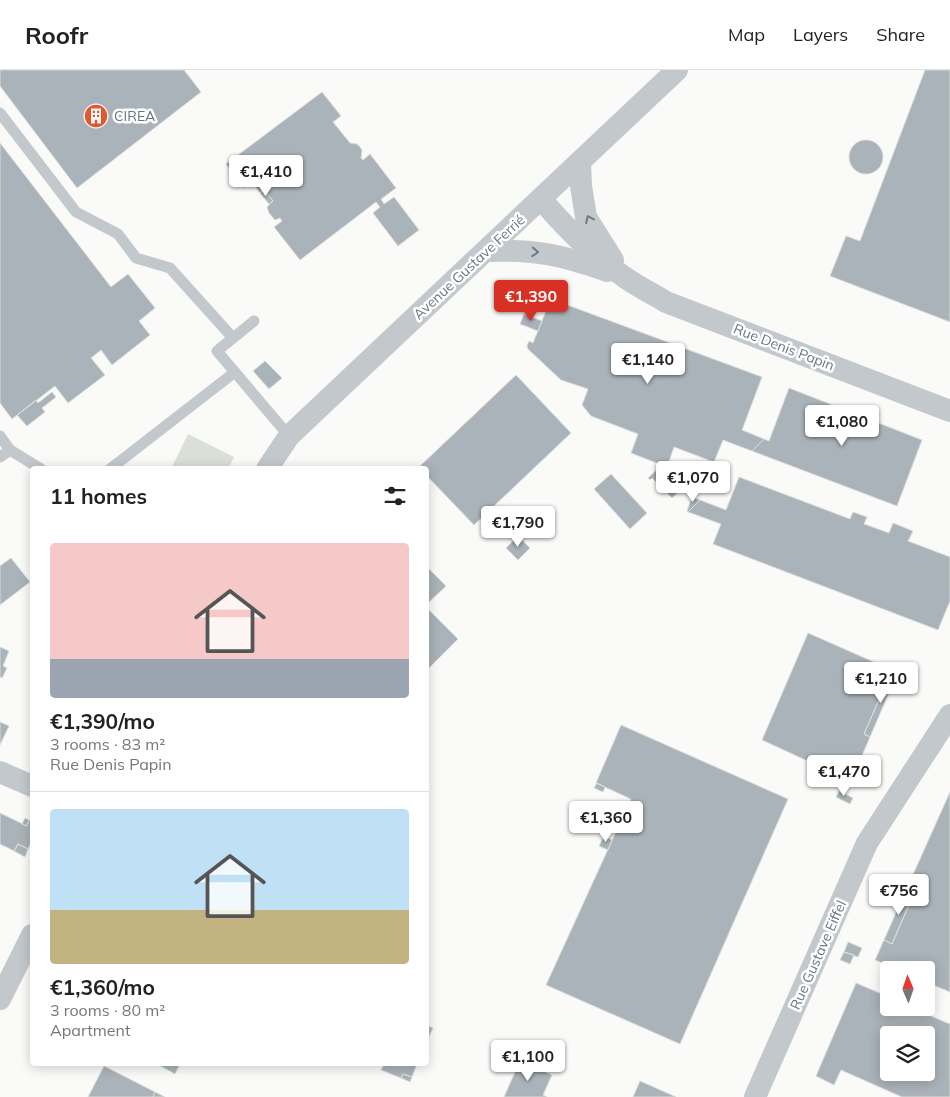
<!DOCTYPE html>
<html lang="en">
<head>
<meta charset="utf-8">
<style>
  body { margin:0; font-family:Mulish,sans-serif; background:#f2f2f2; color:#222; height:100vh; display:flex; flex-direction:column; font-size:19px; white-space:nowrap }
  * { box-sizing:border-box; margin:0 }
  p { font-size:16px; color:#767676 }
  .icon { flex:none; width:28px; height:28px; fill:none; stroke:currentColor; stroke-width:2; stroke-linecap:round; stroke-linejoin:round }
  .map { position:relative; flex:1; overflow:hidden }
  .side { position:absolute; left:30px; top:396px; width:399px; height:600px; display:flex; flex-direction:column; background:#fff; border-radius:5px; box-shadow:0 2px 12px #0003 }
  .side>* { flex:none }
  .needle { width:32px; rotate:358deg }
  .fabs { position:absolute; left:880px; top:891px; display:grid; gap:10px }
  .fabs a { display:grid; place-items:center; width:55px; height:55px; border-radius:5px; background:#fff; box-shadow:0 2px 12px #0003; font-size:25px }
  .price { position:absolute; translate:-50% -42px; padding:0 11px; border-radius:5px; background:#fff; color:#222; font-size:16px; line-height:32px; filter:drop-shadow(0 1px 2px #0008) }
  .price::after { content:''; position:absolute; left:50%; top:30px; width:15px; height:11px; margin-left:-8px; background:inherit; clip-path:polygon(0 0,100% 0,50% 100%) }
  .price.active { background:#d93025; color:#fff }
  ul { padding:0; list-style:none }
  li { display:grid; align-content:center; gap:10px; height:265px; padding:0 20px }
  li+li { border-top:1px solid #e0e0e0 }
  li span { display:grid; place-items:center; height:155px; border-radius:5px; color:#555 }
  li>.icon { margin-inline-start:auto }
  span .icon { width:90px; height:90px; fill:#fffc; stroke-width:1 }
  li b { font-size:21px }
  h2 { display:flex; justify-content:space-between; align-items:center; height:60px; padding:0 20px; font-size:21px }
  header { display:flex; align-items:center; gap:30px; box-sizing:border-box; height:70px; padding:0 25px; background:#fff; border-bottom:1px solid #e0e0e0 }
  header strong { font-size:24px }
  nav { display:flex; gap:28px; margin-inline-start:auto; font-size:18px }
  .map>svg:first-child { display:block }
</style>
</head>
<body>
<header>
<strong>Roofr</strong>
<nav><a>Map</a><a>Layers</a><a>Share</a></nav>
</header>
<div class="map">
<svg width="950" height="1027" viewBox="0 0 950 1027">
  <rect width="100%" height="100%" fill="#fafaf8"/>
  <path fill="#dadfd7" d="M188,364L234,387L228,399H171Z"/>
  <path fill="#aab3b9" stroke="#dcdcda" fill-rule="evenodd" d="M0,0H184L201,22L77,118L0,16Z
    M925,0H950V252L830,206L846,166L860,171Z
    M322,22L341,46L333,52L350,73L357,74L360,77L362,80L361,88L363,90L370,84L396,118L381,129L384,134L394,127L419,160L398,176L373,143L380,137L376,132L300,190L274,157L282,151L280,148L275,150L269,143L267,137L273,131L264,120L260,123L252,112L244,118L226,94Z
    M849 87a17 17 0 1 1 34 0a17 17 0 1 1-34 0Z
    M0,73L111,217L128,204L155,238L139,251L150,265L112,295L101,280L91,288L105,305L68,333L55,316L12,349L0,333Z
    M264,120L273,131L269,134L260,123Z
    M551,229L762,307L742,360L764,369L752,381L723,370L714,392L674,377L667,397L631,383L638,364L591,346L582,335L588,319L561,310L528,279L527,276L529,271L533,273Z
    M524,244L542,251L538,261L520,254Z
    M265,291L282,308L269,319L253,301Z
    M516,305L571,363L474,455L426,405V399L419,397Z
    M789,318L922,370L897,436L752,381L764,369L769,371Z
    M52,322L56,327L42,338L45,342L27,356L17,345L36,330L38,333Z
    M661,396L683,418L672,428L652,408L650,410L648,408Z
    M611,404L647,443L630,459L594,419Z
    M739,407L850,449L853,442L867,447L864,454L889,463L893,453L913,461L908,471L950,487V531L938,560L713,474L721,454L688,442L700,430L726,440Z
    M692,427L700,430L688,442L687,441Z
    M518,466L530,478L518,490L506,478Z
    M11,488L30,512L0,535V496Z
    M426,496L446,516L426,535Z
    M426,537L458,569L426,601Z
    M808,563L892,600L864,664L870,667L851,711L762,670Z
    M0,577L9,581L3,596L7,598L2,608L0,607Z
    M892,600L897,604L870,667L864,664Z
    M0,652L9,656L0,675Z
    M621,655L788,729L680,974L546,915L631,729L596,713Z
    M597,713L605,717L603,722L594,718Z
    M839,721L853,728L850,734L836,727Z
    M950,722V922L926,912V900H899L875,890L884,870L892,874L915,821L907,818Z
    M0,743L27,756L29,750L32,752V771L28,779L18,774L14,781L0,774Z
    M25,748L29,750L27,756L22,754Z
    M611,752L619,756L616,762L608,758Z
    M604,766L612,770L608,780L599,776Z
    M18,774L28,779L25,787L14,781Z
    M907,818L915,821L892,874L884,870Z
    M848,872L862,878L858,887L844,882Z
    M844,882L854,885L850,894L840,890Z
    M856,913L889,927V938H912L950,954V1027H902L841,1000L834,1015L816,1006ZM889,965H926V1002H889Z
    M426,955L433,958L426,973Z
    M520,991L552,1005L543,1025L547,1027H504Z
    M157,994H180L175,1004Z
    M384,994H417L412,1007L403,1004L401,1008L381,1000Z
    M104,996L155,1022L153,1027H88Z
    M403,1004L412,1007L410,1012L401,1008Z
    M640,1011L676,1027H633Z
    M155,1022L165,1027H153Z"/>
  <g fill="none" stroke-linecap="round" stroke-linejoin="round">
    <path stroke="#c3c8cc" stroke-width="11" d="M0,43L76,142L118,164L136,188L170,198L233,268
      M254,251L217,281L289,366
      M0,366L10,380
      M0,387L10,380L41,399
      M110,399L235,302"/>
    <path stroke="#c3c8cc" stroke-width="22" d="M580,92L581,116L586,147L613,190
      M541,129C565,157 592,185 623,206C636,216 652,223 666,232L950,341
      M486,181C534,179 562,185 607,201
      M267,399L289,366L677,0
      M0,702L32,716
      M0,929L32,865
      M755,1027L867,773L950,645"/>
  </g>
  <defs><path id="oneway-chevron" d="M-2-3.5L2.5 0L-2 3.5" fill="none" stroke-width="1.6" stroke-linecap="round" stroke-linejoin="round" transform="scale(1.25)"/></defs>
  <g stroke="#6a7a87">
    <use href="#oneway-chevron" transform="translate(589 149) rotate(-116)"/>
    <use href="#oneway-chevron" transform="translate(535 182) rotate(4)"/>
  </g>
  <defs>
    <g id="building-disc" transform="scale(1.25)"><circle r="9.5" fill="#e4572e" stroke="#fff"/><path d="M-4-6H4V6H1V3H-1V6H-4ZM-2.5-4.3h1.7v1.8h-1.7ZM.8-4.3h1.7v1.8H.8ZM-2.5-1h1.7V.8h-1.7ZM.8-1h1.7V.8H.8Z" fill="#fff"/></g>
  </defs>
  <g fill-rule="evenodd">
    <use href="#building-disc" x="96" y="46"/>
  </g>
  <g text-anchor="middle" stroke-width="5" stroke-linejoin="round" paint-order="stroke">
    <g font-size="14" fill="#657683" stroke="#fff" text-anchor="start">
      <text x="114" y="51">CIREA</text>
    </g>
    <g font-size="14" fill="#657683" stroke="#fff">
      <text transform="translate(469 197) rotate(-43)" y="5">Avenue Gustave Ferrié</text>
      <text transform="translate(784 277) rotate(21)" y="5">Rue Denis Papin</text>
      <text transform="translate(818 885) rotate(-66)" y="5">Rue Gustave Eiffel</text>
    </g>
  </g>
</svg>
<div class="fabs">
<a><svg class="needle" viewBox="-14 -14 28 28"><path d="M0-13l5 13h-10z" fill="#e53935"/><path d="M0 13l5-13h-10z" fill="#767676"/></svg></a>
<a><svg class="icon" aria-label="layers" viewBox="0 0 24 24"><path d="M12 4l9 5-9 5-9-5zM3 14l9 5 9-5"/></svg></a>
</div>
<b class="price" style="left:266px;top:127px">€1,410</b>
<b class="price active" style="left:531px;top:252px">€1,390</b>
<b class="price" style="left:648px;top:315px">€1,140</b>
<b class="price" style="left:842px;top:377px">€1,080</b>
<b class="price" style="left:693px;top:433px">€1,070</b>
<b class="price" style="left:518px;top:478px">€1,790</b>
<b class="price" style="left:881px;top:634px">€1,210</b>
<b class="price" style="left:844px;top:727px">€1,470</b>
<b class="price" style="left:606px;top:773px">€1,360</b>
<b class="price" style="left:899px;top:846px">€756</b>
<b class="price" style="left:528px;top:1012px">€1,100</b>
<section class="side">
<h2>11 homes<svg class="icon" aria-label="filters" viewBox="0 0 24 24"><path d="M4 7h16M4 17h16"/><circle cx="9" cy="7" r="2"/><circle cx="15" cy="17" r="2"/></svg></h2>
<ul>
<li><span style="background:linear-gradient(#f6c9c9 75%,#9aa5b1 0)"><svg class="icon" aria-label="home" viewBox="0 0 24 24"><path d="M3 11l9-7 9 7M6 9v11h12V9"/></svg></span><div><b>€1,390/mo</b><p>3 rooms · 83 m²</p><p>Rue Denis Papin</p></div></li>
<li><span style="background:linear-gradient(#bfe0f5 65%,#c2b280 0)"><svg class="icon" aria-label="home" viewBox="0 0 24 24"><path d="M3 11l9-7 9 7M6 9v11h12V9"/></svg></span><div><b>€1,360/mo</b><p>3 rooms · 80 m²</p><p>Apartment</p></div></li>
</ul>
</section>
</div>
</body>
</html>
